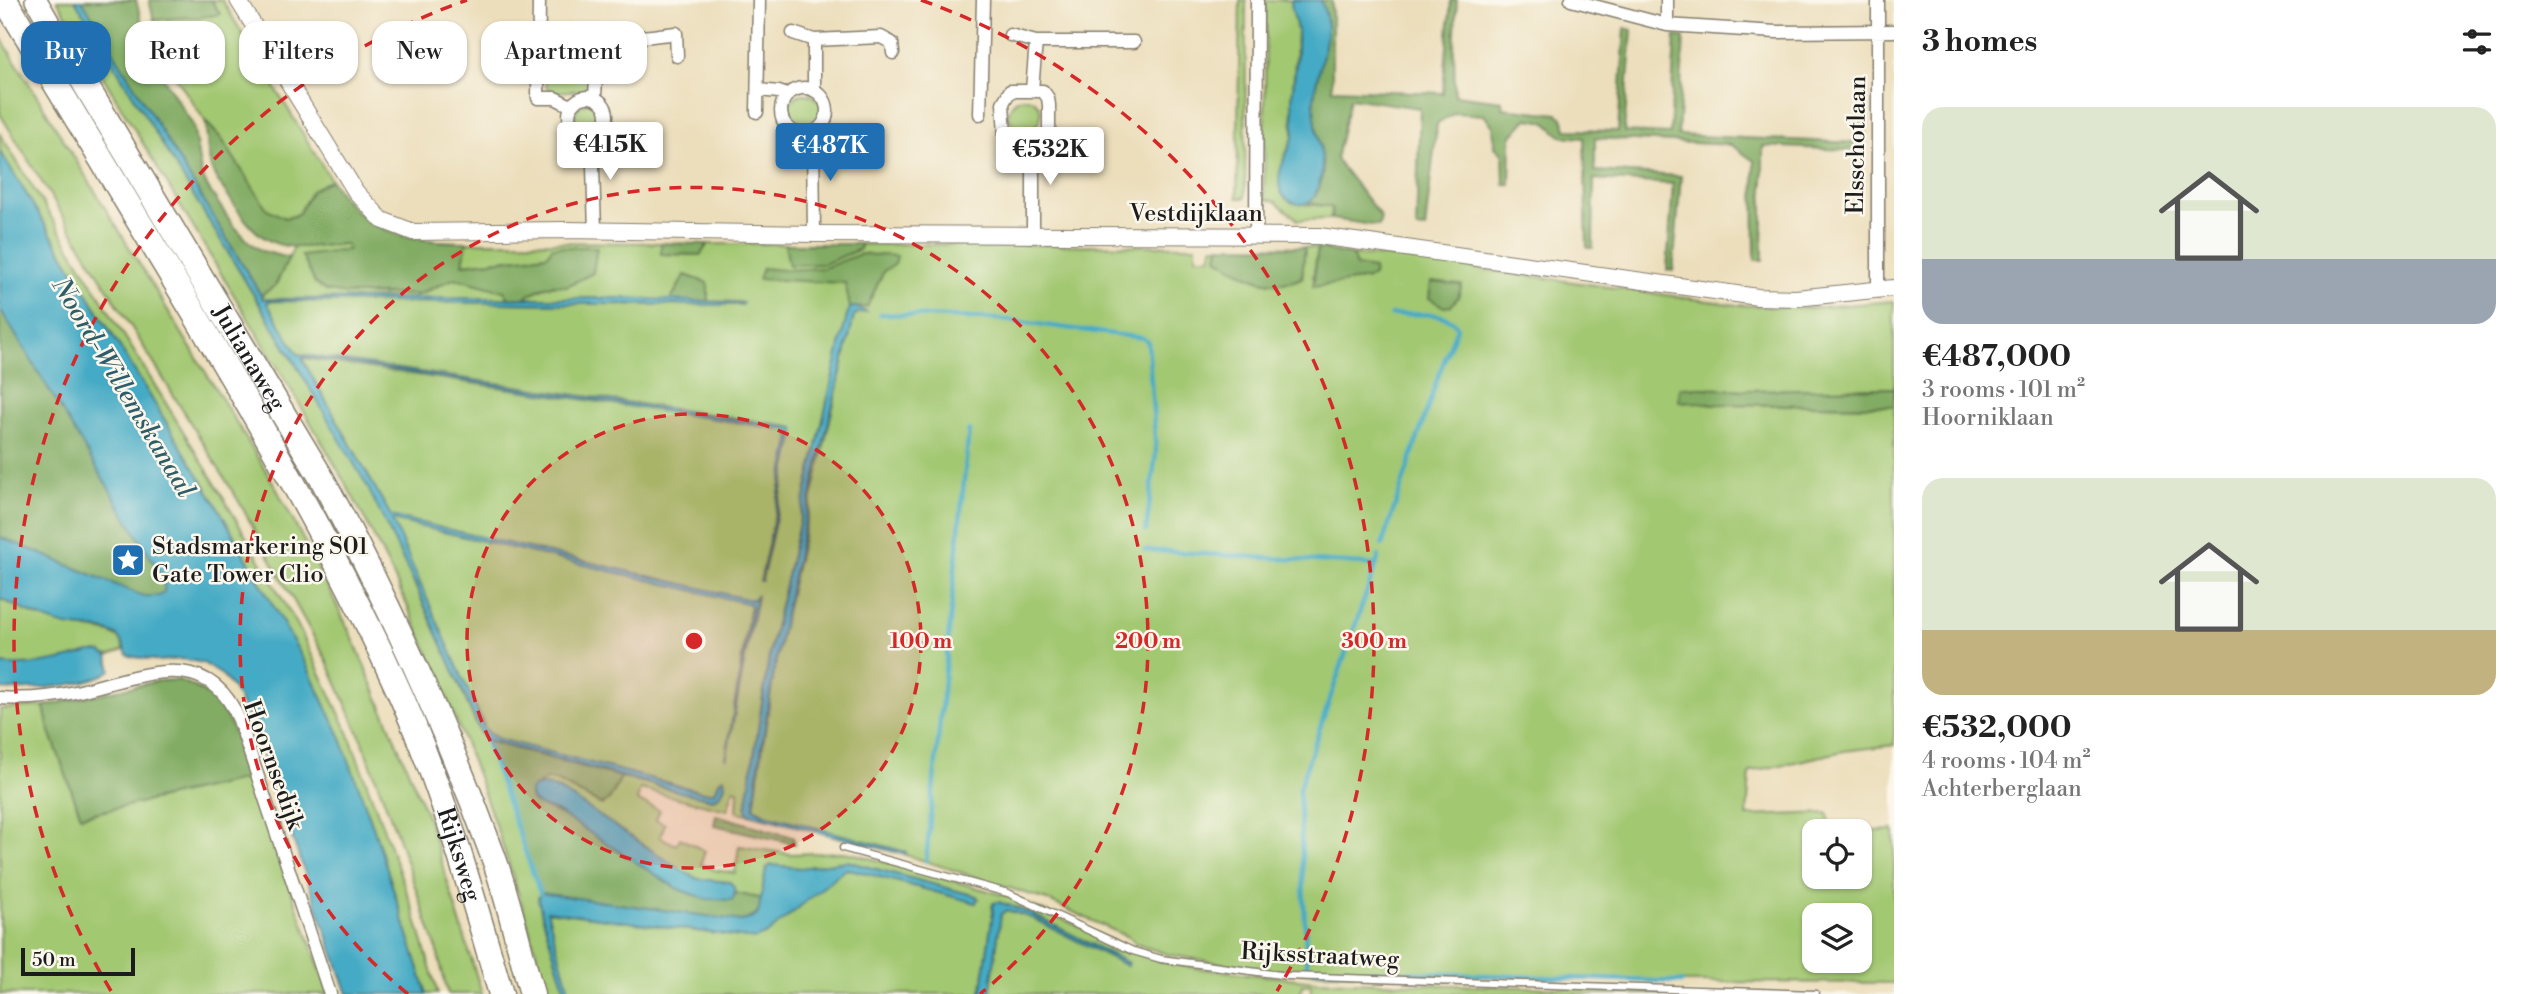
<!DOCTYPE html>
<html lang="en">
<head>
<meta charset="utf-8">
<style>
  body { margin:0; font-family:"Libre Bodoni",serif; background:#f6f6f6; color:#222; height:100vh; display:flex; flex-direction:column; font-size:26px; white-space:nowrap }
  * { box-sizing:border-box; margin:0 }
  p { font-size:23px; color:#767676 }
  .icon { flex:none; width:38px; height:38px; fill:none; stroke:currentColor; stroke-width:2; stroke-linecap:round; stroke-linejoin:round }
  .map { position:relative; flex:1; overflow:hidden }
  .sheet { display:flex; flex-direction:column; background:#fff; width:630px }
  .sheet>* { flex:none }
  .hud { position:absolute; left:21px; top:21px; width:665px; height:63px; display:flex; gap:14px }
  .buttons { position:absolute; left:1802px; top:819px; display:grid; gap:14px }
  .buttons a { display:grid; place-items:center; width:70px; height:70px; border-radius:14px; background:#fff; box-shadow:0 2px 5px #0004; font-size:35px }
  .scale { position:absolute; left:21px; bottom:18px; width:114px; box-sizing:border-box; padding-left:7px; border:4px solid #1c1c1c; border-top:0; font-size:19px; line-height:24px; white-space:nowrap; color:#1c1c1c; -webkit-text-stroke:5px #fbf7ec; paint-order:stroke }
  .price { position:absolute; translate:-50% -60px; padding:0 16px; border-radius:7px; background:#fff; color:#222; font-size:23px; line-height:46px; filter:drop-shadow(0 2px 4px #0008) }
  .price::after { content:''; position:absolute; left:50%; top:42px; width:21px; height:16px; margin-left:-10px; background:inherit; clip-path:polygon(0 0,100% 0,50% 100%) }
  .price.active { background:#1f6fb2; color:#fff }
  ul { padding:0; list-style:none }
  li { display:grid; align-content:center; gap:14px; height:371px; padding:0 28px }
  li span { display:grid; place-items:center; height:217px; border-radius:21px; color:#555 }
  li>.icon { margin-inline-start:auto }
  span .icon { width:126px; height:126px; fill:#fffc; stroke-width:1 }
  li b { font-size:30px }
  h2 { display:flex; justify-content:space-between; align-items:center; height:84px; padding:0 28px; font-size:30px }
  .pill { padding:0 24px; border-radius:21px; background:#fff; box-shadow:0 2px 5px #0004; font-size:24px; line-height:63px }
  .pill.active { background:#1f6fb2; color:#fff }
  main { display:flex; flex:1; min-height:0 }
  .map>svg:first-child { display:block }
</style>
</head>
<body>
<main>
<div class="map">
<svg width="1894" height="994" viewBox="0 0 1894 994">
  <rect width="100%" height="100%" fill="#fbf7ec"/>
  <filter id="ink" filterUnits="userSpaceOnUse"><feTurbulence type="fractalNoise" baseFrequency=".0143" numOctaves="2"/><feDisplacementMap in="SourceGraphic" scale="14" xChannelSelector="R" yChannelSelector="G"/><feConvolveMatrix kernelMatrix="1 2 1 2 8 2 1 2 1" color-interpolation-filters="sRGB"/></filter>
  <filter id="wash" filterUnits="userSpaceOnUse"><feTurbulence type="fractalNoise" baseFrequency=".00686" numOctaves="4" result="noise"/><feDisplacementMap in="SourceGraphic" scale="28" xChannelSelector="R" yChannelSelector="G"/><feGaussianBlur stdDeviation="1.57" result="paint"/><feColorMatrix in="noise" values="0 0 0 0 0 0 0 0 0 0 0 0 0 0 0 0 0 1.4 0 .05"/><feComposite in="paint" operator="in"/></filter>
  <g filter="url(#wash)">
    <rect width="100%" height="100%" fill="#ecdebb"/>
    <path fill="#a3c872" stroke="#607247" stroke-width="2" fill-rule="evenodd" d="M57,0H75L351,456L380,510L445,651L479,732L486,741L540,893L538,898L541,911L566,994H548C512,861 464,731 407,605C360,501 300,404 241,307C180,205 118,102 57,0Z
      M211,0H222L331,180L312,190L299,213L294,216L285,218L267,210L221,138L205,121L171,70L163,55L154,20C176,16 198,19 220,14Z
      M1240,0H1246L1245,198H1237Z
      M1266,0H1291L1297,31L1292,103L1293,137L1283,161L1289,201C1302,206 1318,204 1332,207L1331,219L1298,220L1276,202L1264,199Z
      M545,32L566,35L590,47V82L586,90L555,92L546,87Z
      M0,36L274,484L327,585L355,643L428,818L482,994H448L436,947L395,829L360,736L327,661L238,500L0,114Z
      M788 111a17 17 0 1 1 34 0a17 17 0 1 1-34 0Z
      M1009 114a16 16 0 1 1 32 0a16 16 0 1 1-32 0Z
      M575 116a13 13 0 1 1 26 0a13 13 0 1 1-26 0Z
      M0,134L215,483L298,626L348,732L413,909L438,994H427L374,829L340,737L307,666L218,507L0,151Z
      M467,242L661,243L662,254L700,255L708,244H785L789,264L860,249V244L1196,246V257H1211L1213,246H1219L1218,258C1246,276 1268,292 1302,278L1305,247L1318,248L1313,277L1356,266L1352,255L1394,257L1737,305L1810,308L1894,301V388L1745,390L1681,387L1679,401L1718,404L1894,406V745L1844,751L1750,772L1747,816L1828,813L1831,831H1815V877H1860V832L1894,830V983L1682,982L1296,972L1257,969L1170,955L1136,944L1130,938L1047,900L906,855V852L757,812L754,808L776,656L853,320L855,314L864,311L862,310L847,315L770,650L746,809L748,813L753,815L737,812L738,790L734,789L727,810L640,789L637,801L660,810L656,820L665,824L660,837L676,845L680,838L705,851L701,864L714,870L735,873L739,846L790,854L844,852L858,855L1011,897L1162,962L1196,968L1315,981L1653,991L1678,994H1311V985H1302L1300,994H990L1001,914L1007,910L1032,918L1128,963L1017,907L992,906L993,912L981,994H570L547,911L748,938L841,871L849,869L978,898L976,896L847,861L801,868L771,865L766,869L763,899L735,893L734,887L698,879L686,873L556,788L543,785L534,787L546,779L556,781L602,805L615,790L621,777L712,799L716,798L720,780L714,792H703L499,739L487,732L392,522L394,519L750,604L726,759L757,597L751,600L391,516L302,358L788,430L792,435L760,581H762L795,432L791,426L297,354L267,304L269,301L708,305L742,302L708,301L707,283L685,275L670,301L523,298C532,293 540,288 550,286C562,284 566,287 577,280L547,255L462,264ZM1815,915H1860V961H1815Z
      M346,244L349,250L302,256L346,294L419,295L455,278L504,291L509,298L265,299L261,295L275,286L294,247Z
      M0,599L39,617L67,625L110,633L120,639L124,650L108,656C92,646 78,657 61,661C42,665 19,667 0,664Z
      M44,706L48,726L81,816L250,778L329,994H0V709Z"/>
    <path fill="#82ac64" stroke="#4f6440" stroke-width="2" d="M82,0H136L152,60L193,125L201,173L208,188L233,225L249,242L262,251L289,258L275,286L261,295Z
      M149,0H211L220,14C198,19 176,16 154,20Z
      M1320,0H1331L1332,2V89L1443,93L1451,0H1457L1454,47L1455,95L1502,101L1503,108L1558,114L1564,119L1566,130L1618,131L1625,28L1632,30L1624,132L1670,134L1675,36L1684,37L1678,135L1858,143L1862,84L1867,83L1865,151L1763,146V260H1755L1754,161L1731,145L1595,138V171L1681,176L1673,271L1667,270L1673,184L1594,179L1593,248H1587L1584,138L1561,136C1544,123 1553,122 1527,119L1511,137L1510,185L1504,184L1503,155L1495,147L1493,126L1484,115L1455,113L1437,124L1425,229L1416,228L1420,108L1350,98L1336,159L1381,217L1379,226L1331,219L1332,207L1309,203C1339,173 1310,131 1314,97C1317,65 1337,30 1320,0Z
      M205,121L221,138L267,209L285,218L294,216L299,213L312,190L331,180C364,234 407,242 467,242L463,264L547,255L552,247H597L593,273L567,286L554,285L541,288L523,298H509L504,291L455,278L419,294H346L326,291L315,283L302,256L348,250L346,244C288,248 268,256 233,203C226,192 217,182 212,170C206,155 208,137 205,121Z
      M661,243L708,244L700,255L661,254Z
      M785,244H860V249L824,264L789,265Z
      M1219,246L1305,247L1302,278C1268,292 1245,275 1217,258Z
      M1318,248L1352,255L1356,266L1374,269L1373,276L1368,279L1313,287Z
      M860,254L897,256L895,264L884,271L867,307L850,308L845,283L758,279L762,268L785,270L824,268Z
      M685,275L708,283V301H670Z
      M1431,282L1462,285L1458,297L1451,306L1444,307L1429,298Z
      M0,309L160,570L165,581L164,592L159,596H143L0,537Z
      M1680,387L1745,390L1894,388V406L1718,404L1679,401Z
      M178,680C230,697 233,732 250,778L81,816L48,726L44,706L158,681Z
      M486,741L621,777L610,799L602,805L556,781L546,779L530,791V798L535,803L566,817L678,889L693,895L734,897L735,893L763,899C759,913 756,917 742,921L540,893Z
      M716,815L793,837L795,844L714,825Z"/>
    <path fill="#45aac5" stroke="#306370" stroke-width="2" d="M75,0H82L263,299L618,298L743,303L742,305H708L269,301L267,303L298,354L794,428L795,432L761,582L791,435L788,430L304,357L302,359L391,516L751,600L756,596L726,759L751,607L750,604L392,520L484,727L490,734L499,739L703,792H714L720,780L724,778C727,787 722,796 712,799L684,793L484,739L416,586L367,486L291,356Z
      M1291,0H1320C1339,33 1313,70 1314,104C1314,133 1329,159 1318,188C1316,193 1314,199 1310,202C1299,208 1283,201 1280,189C1275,171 1288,154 1293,138C1296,127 1292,112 1292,101C1293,78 1299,54 1297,31C1296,21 1291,11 1291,0Z
      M0,151L218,507L307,666L340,736L374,829L427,994H348L255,733L234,690L222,675L203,663L183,659L159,661L130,656L127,654C124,648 122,639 116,635C102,627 83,629 67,626C43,621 23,608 0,599V537L143,596H159L164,592L165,581L0,309Z
      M855,307L866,312L855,314L853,320C843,367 830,414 819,461C792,576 767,691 754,808L765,814L906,852V855L753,815L748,813L746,809L770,650L847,315L850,308Z
      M90,652H101L108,656L111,670C92,686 25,691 0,689V664C30,668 61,661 90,652Z
      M543,785L550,786L567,794L686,873L698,879L730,882L734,887V897L732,900L706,899L678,889L556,811C545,806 530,805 530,792L534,787Z
      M847,861L976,896L978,898L976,903L850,869L844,870L767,934L755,939L547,911L570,994H566L541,911L538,898L540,893L742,921L753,918L758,914L766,869L771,865L801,868Z
      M999,902L1030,913L1128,963L1127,966L1032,918L1007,910L1001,914L990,994H981L993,912V903Z"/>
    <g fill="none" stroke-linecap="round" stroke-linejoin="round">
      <path stroke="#45aac5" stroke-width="4.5" d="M880,314L998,319L1143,338L1148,342L1156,452L1146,531
        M1382,545L1440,371L1457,328C1450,309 1409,315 1391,315
        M1145,550L1377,565
        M1379,556L1299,789L1307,969L1682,982
        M486,741L540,893
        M926,861L969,430"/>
    </g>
  </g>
  <g filter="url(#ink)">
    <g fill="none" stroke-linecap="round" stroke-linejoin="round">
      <g stroke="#847d6c" stroke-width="9">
        <path id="service" d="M843,848L1008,893L1133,951L1161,959L1288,976L1816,994"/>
      </g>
      <g stroke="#847d6c" stroke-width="15">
        <path id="minor" d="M539,0L538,98H555L571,106
          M1571,0L1667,25L1776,32L1894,31
          M1667,0V25
          M572,31C608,42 639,38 676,33L677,56
          M793,33L814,40L881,37L892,43L893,53
          M1010,35L1036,42H1134
          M781 111a23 23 0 1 1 46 0a23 23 0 1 1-46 0Z
          M758,90L779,92L787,95
          M814,90V40
          M1032,90L1036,42
          M1010,91H1043L1048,98L1049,105V133L1045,138L1005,135L1003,103Z
          M569 116a19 19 0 1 1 38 0a19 19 0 1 1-38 0Z
          M595,97L598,38
          M757,112L759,0
          M980,114L983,0
          M813,133L814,234
          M592,135L595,231
          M1033,236V138
          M1256,236L1257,0
          M1878,291V0
          M0,698C27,700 54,697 80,691C139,677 208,644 239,720L330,994"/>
      </g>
      <g stroke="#847d6c" stroke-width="18">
        <path id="tertiary" d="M238,0L356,192L382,220L413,232L566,230L814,234L1319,236L1758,297L1796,298L1894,288"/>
      </g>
      <g stroke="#847d6c" stroke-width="24">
        <path id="trunk" d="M36,0L67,54"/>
      </g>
      <g stroke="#847d6c" stroke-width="27">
        <g id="motorway">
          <path id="s1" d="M5,0C64,98 123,195 182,293C257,418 331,543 392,676C440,778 470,887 501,994"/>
          <path id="s2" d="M67,54L321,477C387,599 445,725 493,856C509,900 519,948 532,994"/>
        </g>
      </g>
      <use href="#service" stroke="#fff" stroke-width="6"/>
      <use href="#minor" stroke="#fff" stroke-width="12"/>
      <use href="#tertiary" stroke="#fff" stroke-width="16"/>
      <use href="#trunk" stroke="#fff" stroke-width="21"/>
      <use href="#motorway" stroke="#fff" stroke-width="24"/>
    </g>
  </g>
  <circle cx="694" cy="641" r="227" fill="#d62828" fill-opacity=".12"/>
  <g fill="none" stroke="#d62828" stroke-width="3.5" stroke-dasharray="12 9">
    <circle cx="694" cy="641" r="227"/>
    <path d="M408 994A454 454 0 1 1 980 994"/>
    <path d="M111 991A680 680 0 0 1 467 0M921 0A680 680 0 0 1 1277 991"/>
  </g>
  <defs>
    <g id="sight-square" transform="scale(1.75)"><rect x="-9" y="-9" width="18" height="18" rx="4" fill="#1f6fb2" stroke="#fbf7ec"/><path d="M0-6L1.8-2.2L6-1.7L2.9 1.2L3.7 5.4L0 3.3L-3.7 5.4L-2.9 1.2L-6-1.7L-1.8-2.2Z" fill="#fff"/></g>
  </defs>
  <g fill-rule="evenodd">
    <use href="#sight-square" x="128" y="560"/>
  </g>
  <g text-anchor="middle" stroke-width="5" stroke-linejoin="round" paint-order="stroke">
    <g font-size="24" fill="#1c1c1c" stroke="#fbf7ec">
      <text transform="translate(1856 145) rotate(-89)" y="8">Elsschotlaan</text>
      <text x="1196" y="221">Vestdijklaan</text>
      <text dy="8" stroke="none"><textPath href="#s2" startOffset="354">Julianaweg</textPath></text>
      <text transform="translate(274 765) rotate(70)" y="8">Hoornsedijk</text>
      <text dy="8" stroke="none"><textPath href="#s1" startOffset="970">Rijksweg</textPath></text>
      <text transform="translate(1320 955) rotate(3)" y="8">Rijksstraatweg</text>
    </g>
    <g font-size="24" fill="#1c1c1c" stroke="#fbf7ec" text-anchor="start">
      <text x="152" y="554">Stadsmarkering S01<tspan x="152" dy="28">Gate Tower Clio</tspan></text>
    </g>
    <g font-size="26" font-style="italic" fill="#2e5c68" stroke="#fbf7ec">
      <text transform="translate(124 387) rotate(59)" y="9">Noord-Willemskanaal</text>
    </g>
  </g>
  <circle cx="694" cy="641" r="10" fill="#d62828" stroke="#fbf7ec" stroke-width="3.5"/>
  <g font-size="21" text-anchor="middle" font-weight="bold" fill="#d62828" stroke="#fbf7ec" stroke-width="5" stroke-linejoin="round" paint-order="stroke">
    <text x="921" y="648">100 m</text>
    <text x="1148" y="648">200 m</text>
    <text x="1374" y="648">300 m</text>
  </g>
</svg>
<div class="buttons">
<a><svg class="icon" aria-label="locate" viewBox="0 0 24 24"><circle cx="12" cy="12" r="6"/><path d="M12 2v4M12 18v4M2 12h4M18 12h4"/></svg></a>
<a><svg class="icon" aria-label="layers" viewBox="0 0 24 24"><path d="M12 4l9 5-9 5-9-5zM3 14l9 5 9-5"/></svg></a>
</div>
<div class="scale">50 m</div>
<b class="price" style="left:610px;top:182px">€415K</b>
<b class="price active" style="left:830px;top:183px">€487K</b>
<b class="price" style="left:1050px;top:187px">€532K</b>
<div class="hud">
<a class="pill active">Buy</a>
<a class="pill">Rent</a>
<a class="pill">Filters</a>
<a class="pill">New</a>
<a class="pill">Apartment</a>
</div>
</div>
<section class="sheet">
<h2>3 homes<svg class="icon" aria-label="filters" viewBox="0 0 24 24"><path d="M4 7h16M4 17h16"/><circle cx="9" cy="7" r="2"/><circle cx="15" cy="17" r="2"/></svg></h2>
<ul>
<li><span style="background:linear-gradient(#dfe7d0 70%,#9aa5b1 0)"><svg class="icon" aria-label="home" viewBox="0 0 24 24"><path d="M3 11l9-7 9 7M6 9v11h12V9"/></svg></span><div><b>€487,000</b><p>3 rooms · 101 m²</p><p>Hoorniklaan</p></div></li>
<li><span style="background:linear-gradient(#dfe7d0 70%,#c2b280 0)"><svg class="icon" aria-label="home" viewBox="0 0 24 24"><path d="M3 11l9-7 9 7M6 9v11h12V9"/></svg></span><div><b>€532,000</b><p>4 rooms · 104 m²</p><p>Achterberglaan</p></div></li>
</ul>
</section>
</main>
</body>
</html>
